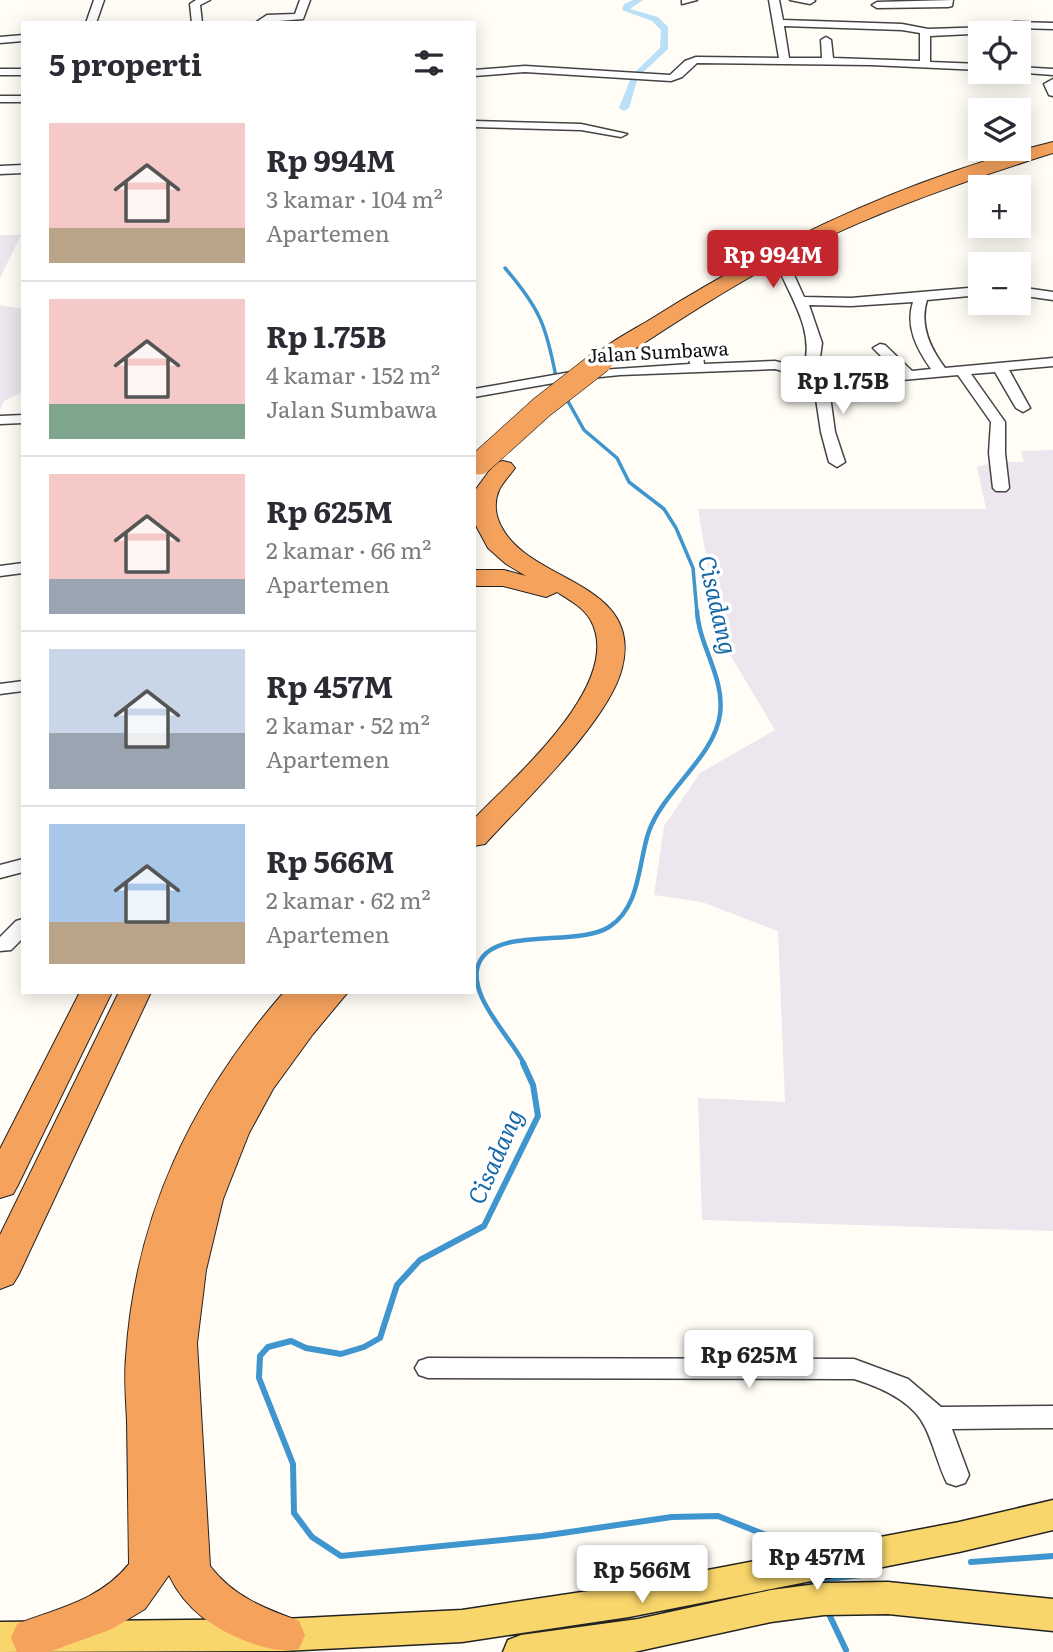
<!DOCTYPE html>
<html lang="id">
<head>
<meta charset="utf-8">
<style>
  body { margin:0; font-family:Literata,serif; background:#f2f2f3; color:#2b2b33; height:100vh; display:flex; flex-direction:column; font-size:26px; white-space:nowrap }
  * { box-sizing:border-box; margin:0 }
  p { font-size:23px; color:#7c7c81 }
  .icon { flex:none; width:38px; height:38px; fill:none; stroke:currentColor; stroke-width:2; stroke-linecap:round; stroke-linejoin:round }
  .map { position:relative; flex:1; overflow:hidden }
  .panel { position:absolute; left:21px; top:21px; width:455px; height:973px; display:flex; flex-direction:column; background:#fff; border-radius:0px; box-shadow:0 4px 18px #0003 }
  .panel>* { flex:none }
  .tools { position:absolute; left:968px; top:21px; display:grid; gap:14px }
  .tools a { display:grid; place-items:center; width:63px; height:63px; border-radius:0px; background:#fff; box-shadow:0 4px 18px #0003; font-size:35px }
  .price { position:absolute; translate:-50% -60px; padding:0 16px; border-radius:7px; background:#fff; color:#222; font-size:23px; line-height:46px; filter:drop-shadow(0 2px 4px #0008) }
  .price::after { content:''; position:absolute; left:50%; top:42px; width:21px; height:16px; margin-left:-10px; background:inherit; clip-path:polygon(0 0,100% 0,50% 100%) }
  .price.selected { background:#c4262e; color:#fff }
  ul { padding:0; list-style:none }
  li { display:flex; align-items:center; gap:21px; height:175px; padding:0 28px }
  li+li { border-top:2px solid #e1e1e2 }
  li span { display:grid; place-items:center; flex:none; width:196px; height:140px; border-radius:0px; color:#555 }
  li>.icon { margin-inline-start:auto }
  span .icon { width:84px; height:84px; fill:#fffc; stroke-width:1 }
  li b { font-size:30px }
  h2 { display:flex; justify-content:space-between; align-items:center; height:84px; padding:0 28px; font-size:30px }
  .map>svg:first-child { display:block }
</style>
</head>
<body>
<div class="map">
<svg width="1053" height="1652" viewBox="0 0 1053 1652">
  <rect width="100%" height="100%" fill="#fffdf5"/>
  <path fill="#eee6ef" d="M0,235H21L0,278Z
    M0,305L23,309V392L4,401L0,410Z
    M1053,450V1231L702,1220L698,1098L785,1102L778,931L702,902L654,895L664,826L700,773L775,730L720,638L698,509H986L977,467L995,462H1024L1021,451Z"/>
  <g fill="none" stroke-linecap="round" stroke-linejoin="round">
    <path stroke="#3f96cf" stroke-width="3.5" d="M505,268C540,309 546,325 556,377
      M565,396L584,430L617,458L629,482L664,509L676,528L693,568L697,613"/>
    <path stroke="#3f96cf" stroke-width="4.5" d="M524,1064C512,1038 463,992 480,961C498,927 577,947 609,927C641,907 638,862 649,831C664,790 715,756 720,714C725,678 699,646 697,611"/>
    <path stroke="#3f96cf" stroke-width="6" d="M523,1063L533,1085L538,1116L484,1226L420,1260L397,1285L380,1338L364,1347L341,1354L306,1348L291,1341L268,1347L260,1356L259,1378L293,1464L294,1513L312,1537L341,1556L542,1536L672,1517L718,1516L771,1537L789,1557
      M971,1562L1053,1556
      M811,1581L861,1575
      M828,1612L846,1650"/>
    <path fill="#b9e0f7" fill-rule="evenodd" d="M633,0H643L630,9L658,17L668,27V49L638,77L629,108L624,111L619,108L632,75L660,48L661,30L652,21L622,10L624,4Z"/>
    <g stroke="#444" stroke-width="3">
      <path id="minor" d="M94,0H104L96,23H86Z
        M196,0H210L200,5L202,23H192L190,4Z
        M300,0H310L303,19L255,23L267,15L295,14Z
        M682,0H697L682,4Z
        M769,0H779L783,20L902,24L928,29L991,27L1014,22L1053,23V29L1014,28L991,33L930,36V62L980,64V70L871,65L697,63L682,77L671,81L525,72L474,76V70L525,66L670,75L685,61L696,57L779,58ZM784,26L902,30L920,33V61L833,58L831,40L826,37L821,40L822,58H789Z
        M790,0H814L815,1L810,4Z
        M953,0L952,6L948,7L877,8L872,5L877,2Z
        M23,35V41L0,43V37Z
        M1018,67L1053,69V75L1014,72H1018Z
        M0,69H23V75H0Z
        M1053,79V96L1049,95L1044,84Z
        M0,96H23V102H0Z
        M474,121L581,124L627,134L621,137L581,130L474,127Z
        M23,165V173L0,174V166Z
        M783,260L789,264L804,297L851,298L980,287V295L927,300C919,325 930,348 945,368L1053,358V366L1009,370L1030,408L1023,412L1016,408L995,372L971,374L1005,422V453L1009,488L1006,491H996L993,488L989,453L991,422L958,375L857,384L828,381L835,432L845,462L837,467L829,462L821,432L813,379L775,369L620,375L571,380L474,397V389L571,372L690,364L688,351L695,347L702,351L704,364L775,361L804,368C815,329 790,298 777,264ZM913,302C905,327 917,349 931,369L912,371L885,345L880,344L873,348L897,372L857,376L818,371L822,343L809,305L851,306Z
        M1018,287L1053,292V300L1018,295Z
        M23,415V423L0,424V416Z
        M23,563V573L0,576V566Z
        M23,681V691L0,694V684Z
        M23,859V872L0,878V865Z
        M23,919V938L11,950L0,951V937L16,921Z
        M428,1358L854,1359L908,1379L941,1407L1053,1406V1428L952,1429L969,1475L965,1483L956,1486L947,1483C938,1465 934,1445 925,1427C913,1401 880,1387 854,1379L428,1378L419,1375L415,1368L419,1361Z"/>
    </g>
    <g stroke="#222" stroke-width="3">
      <path id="major" d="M1053,1500V1530L959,1552L629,1617L462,1642L283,1651L0,1652V1622L283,1619L462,1610L629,1585L959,1522Z
        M888,1582L1053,1599V1631L888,1614L824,1615L771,1622L634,1652H503L508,1640L521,1635L638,1619L771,1590L824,1583Z"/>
    </g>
    <g stroke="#222" stroke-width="2">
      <path id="highway" d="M1053,142V153C967,180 881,210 800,250C733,284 671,325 609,366H593L590,361C601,346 635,329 651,319C775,241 911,177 1053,142Z
        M503,461L511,463L515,468C510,475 503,482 499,490C494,501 495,515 501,526C529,583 644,581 622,668C609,721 523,802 485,844L474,846V819C513,778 627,682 590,619C583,607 568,599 557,592L546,597L503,586H474V570H504L526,576L506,564L488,548L474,522V492L495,463Z
        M80,992H112L18,1185L13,1194L0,1198V1149Z
        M119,992H151L19,1274L13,1284L0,1289V1235Z
        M284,992H348L313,1034L273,1089L249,1133L223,1199L206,1270L197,1343L210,1566C234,1597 264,1608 299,1621L305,1635L299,1649C281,1652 267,1649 251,1643C216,1630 186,1611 169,1575L145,1609L112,1629L49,1652H17L11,1638L17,1624C59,1608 100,1600 129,1564C128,1516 128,1468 127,1421C126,1399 124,1378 126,1357C135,1216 192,1098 284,992Z"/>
    </g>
    <use href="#minor" fill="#fff" fill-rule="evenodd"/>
    <use href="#major" fill="#f9d66b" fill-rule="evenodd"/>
    <use href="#highway" fill="#f5a25d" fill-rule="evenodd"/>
    <g stroke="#222" stroke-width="24" stroke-linecap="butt">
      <path id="highway-bridge" d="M480,463L542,407L601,361"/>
    </g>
    <use href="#highway-bridge" stroke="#f5a25d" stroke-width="23"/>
  </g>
  <g text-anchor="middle" stroke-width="7" stroke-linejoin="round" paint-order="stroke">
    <g font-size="19" fill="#111" stroke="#fff">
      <text transform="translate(658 352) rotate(-3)" y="7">Jalan Sumbawa</text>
    </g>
    <g font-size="24" font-style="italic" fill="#1768a6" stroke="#fff">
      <text transform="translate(717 605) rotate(77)" y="8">Cisadang</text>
      <text transform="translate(496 1157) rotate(-66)" y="8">Cisadang</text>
    </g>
  </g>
</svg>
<div class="tools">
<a><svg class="icon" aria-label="locate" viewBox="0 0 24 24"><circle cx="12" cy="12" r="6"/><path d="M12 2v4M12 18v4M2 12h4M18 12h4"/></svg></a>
<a><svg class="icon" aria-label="layers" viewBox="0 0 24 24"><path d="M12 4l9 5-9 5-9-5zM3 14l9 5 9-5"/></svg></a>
<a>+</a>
<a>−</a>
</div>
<b class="price selected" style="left:773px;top:290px">Rp 994M</b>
<b class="price" style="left:843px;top:416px">Rp 1.75B</b>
<b class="price" style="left:749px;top:1390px">Rp 625M</b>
<b class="price" style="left:817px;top:1592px">Rp 457M</b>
<b class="price" style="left:642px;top:1605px">Rp 566M</b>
<section class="panel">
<h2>5 properti<svg class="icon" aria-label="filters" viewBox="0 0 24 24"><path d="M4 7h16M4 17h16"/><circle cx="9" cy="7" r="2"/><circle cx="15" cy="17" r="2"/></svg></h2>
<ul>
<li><span style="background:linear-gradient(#f6c9c9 75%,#b9a48a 0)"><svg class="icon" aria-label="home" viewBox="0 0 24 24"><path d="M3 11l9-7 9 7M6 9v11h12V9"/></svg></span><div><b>Rp 994M</b><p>3 kamar · 104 m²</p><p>Apartemen</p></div></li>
<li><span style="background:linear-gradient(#f6c9c9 75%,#7fa58c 0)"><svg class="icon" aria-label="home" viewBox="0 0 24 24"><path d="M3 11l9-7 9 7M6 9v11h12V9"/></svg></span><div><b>Rp 1.75B</b><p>4 kamar · 152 m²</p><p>Jalan Sumbawa</p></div></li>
<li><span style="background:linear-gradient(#f6c9c9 75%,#9aa5b1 0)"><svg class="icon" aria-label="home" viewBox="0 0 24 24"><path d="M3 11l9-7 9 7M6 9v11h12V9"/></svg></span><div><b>Rp 625M</b><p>2 kamar · 66 m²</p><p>Apartemen</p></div></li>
<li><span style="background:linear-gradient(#c9d6e8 60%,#9aa5b1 0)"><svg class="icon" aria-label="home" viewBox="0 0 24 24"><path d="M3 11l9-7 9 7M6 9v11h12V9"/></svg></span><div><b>Rp 457M</b><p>2 kamar · 52 m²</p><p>Apartemen</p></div></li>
<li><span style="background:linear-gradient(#a9c7e8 70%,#b9a48a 0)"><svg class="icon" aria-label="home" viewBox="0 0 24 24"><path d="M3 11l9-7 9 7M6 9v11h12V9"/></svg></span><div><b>Rp 566M</b><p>2 kamar · 62 m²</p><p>Apartemen</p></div></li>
</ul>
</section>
</div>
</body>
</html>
